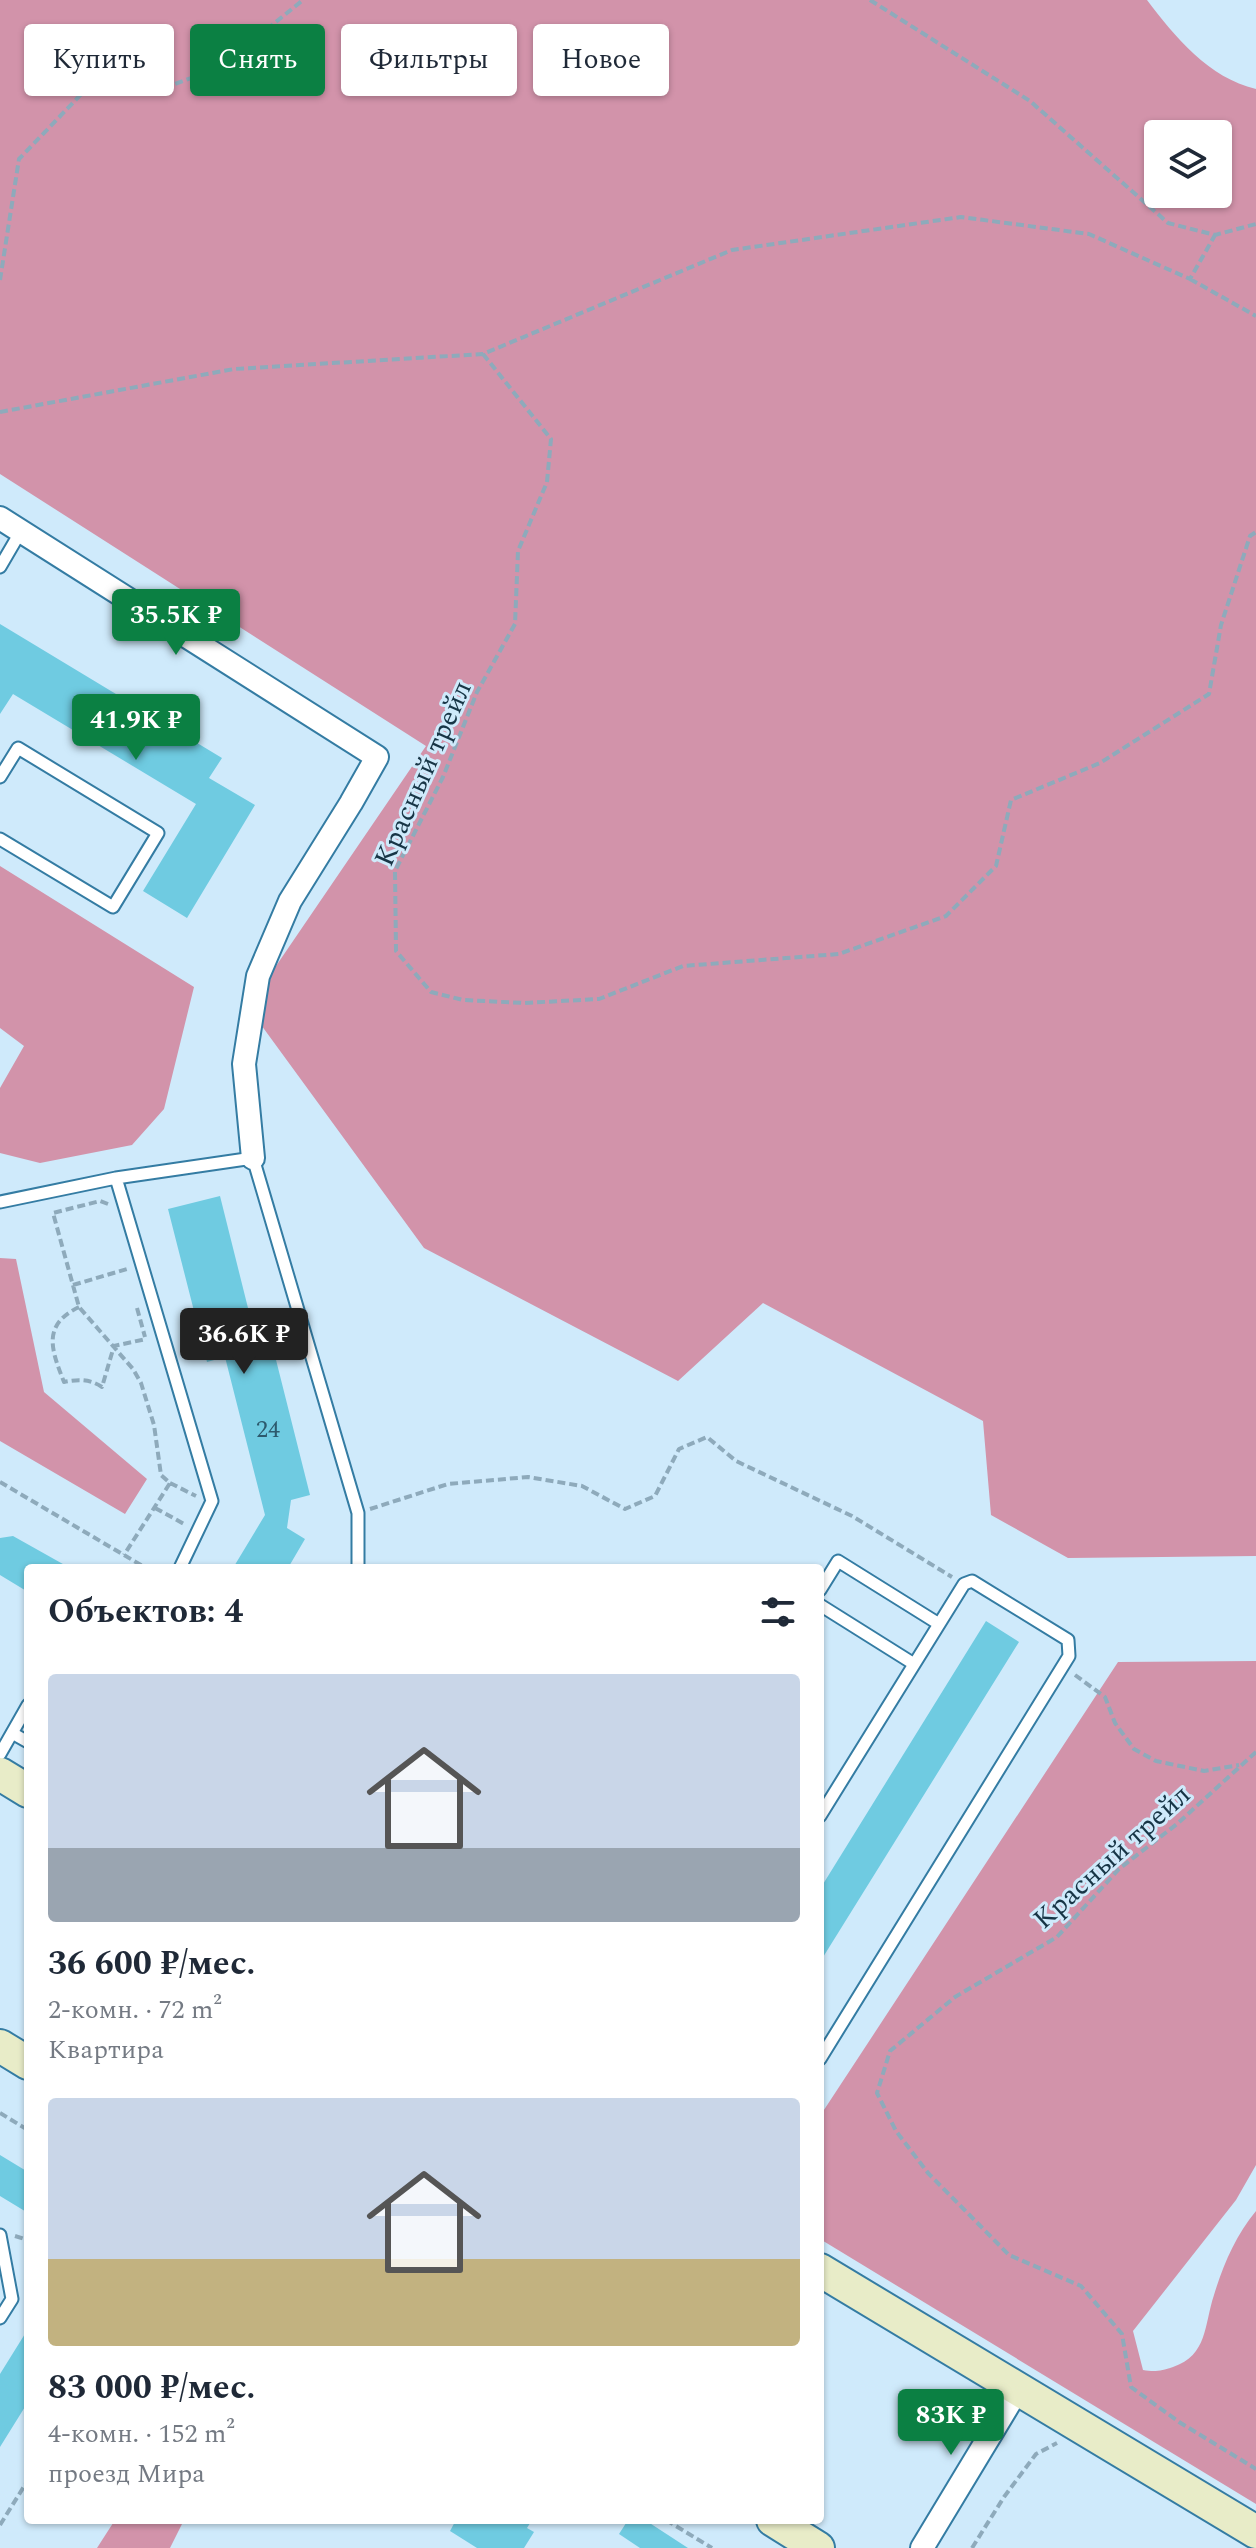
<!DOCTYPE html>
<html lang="ru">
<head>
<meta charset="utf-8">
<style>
  body { margin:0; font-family:Spectral,serif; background:#f2f2f3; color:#1f2937; height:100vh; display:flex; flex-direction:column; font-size:30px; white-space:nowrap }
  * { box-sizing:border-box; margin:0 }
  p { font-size:26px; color:#747a83 }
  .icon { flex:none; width:44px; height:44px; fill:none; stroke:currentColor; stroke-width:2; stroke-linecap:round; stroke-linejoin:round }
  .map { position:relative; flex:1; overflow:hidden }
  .side { position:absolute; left:24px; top:1564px; width:800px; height:960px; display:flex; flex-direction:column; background:#fff; border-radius:8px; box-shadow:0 2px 6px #0004 }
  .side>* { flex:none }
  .guide { position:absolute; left:24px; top:24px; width:800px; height:72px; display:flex; gap:16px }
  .tools { position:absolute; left:1144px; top:120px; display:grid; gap:16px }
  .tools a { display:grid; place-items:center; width:88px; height:88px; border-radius:8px; background:#fff; box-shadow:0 2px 6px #0004; font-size:40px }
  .price { position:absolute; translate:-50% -68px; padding:0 18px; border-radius:8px; background:#0b8043; color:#fff; font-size:26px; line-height:52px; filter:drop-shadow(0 2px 4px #0008) }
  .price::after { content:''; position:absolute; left:50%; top:48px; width:24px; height:18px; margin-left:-12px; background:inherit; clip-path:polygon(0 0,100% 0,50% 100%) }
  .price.current { background:#222; color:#fff }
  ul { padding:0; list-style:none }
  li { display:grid; align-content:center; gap:16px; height:424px; padding:0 24px }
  li span { display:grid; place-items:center; height:248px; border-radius:8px; color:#555 }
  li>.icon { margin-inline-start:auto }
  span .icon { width:144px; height:144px; fill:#fffc; stroke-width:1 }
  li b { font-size:34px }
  h2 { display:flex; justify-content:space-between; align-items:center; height:96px; padding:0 24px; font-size:34px }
  .tag { padding:0 28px; border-radius:8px; background:#fff; box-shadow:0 2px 6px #0004; font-size:28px; line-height:72px }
  .tag.current { background:#0b8043; color:#fff }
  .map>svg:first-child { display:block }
</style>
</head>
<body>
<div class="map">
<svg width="1256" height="2548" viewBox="0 0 1256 2548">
  <rect width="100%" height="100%" fill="#cfeafb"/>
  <path fill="#d293aa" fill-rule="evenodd" d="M0,0H1147C1175,37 1209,78 1256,89V1556L1068,1558L991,1515L983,1421L763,1303L678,1381L424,1248L248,1007L426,746L0,474ZM1158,134H1218V194H1158Z
    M0,866L194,987L164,1109L132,1145L40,1163L0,1153V1088L24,1046L0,1028Z
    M0,1258L16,1259L44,1392L147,1479L125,1514L0,1441Z
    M1256,1661V2165L1236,2200L1133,2331L1143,2370C1155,2372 1161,2371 1173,2367C1208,2355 1204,2325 1214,2295C1223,2265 1236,2235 1256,2211V2504L820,2239V2116L1118,1662Z
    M115,2520H184L170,2548H97Z"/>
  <path fill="#6fcbe1" d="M0,624L222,758L209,778L255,805L187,918L143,891L196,804L13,694L0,714Z
    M220,1196L257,1344L271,1340L310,1495L291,1500L287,1528L305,1539L288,1568H233L265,1515L225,1357L207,1362L168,1209Z
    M13,1536L70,1568H28V1592L0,1575V1538Z
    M986,1621L1019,1642L820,1962V1889Z
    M0,2155L28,2172V2213L0,2196Z
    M28,2329V2402L0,2447V2374Z
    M456,2520H532L527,2528L534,2532L524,2548H477L450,2531Z
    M628,2520H645L688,2548H640L619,2534Z"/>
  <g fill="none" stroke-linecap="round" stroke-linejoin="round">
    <g stroke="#347ca3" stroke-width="15">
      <path id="lane" d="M0,567L21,531
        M0,777L18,748L158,833L113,907L0,839
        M116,1178L253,1158L358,1513V1568
        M0,1202L116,1178L212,1501L180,1568
        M820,1590L838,1561L939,1624
        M820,1605L914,1664
        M12,1733L28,1742
        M0,1754L28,1705
        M820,1816L964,1584L972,1581L1068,1640L1069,1656L820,2059
        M0,2235L12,2299L0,2318"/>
    </g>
    <g stroke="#347ca3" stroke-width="26">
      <path id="street" d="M0,518L377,757L351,803L290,901L258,976L244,1064L253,1158
        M922,2548L1018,2389"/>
    </g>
    <g stroke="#347ca3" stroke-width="36">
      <path id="secondary" d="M0,1774L28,1791
        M0,2046L28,2063
        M820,2270L1256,2532
        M773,2520L818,2548"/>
    </g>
    <path stroke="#8eaabb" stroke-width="4" stroke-dasharray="8 4" stroke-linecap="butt" d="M870,0L1030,101L1168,223L1215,235L1256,224
      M1190,279L1256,316
      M0,280L19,159L91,84L158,90L219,68L303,0
      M483,354L551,439L547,482L518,551L515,624L477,692L443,777L395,871L396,951L431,992L463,1000L524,1003L599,999L683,966L839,954L946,916L996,866L1011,800L1100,763L1209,694L1221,625L1250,536L1256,532
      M0,412L234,369L483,354L732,250L961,217L1089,234L1190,279L1215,235
      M108,1204L100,1201L53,1213L79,1307L133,1369L141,1383L154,1425L161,1475L170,1483L124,1555
      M73,1285L127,1269
      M79,1307C42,1325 51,1349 64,1382C78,1379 90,1379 102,1387L114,1346L146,1339
      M137,1308L145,1337
      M0,1482L146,1568
      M170,1483L196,1496
      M155,1508L186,1525
      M370,1509L448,1484L528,1477L582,1486L625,1509L655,1496L679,1449L707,1437L736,1461L852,1516L952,1577
      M1075,1675L1105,1697L1115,1723L1134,1749L1156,1761L1204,1771L1239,1765
      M1256,1752L1177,1824L1119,1869L1057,1937L955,1997L890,2051L877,2093L896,2131L928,2173L1009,2255L1081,2286L1122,2334L1131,2387L1179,2422L1256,2469
      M0,2113L28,2130
      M15,2236L28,2240
      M666,2520L712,2548
      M0,2525L28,2480
      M972,2548L1004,2497L1036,2454L1057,2443"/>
    <use href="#lane" stroke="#fff" stroke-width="11"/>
    <use href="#street" stroke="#fff" stroke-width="22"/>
    <use href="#secondary" stroke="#e8ecc8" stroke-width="32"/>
  </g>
  <g text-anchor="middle" stroke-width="6" stroke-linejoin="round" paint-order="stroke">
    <g font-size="24" fill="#2d5a6d">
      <text x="268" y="1437">24</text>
    </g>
    <g font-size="28" fill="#173546" stroke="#cfeafb">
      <text transform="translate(422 773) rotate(-66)" y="10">Красный трейл</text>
      <text transform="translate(1111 1856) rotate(-42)" y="10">Красный трейл</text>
    </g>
  </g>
</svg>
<div class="tools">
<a><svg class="icon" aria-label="layers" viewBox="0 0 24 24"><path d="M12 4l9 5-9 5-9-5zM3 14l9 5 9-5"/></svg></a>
</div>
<b class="price" style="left:176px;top:657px">35.5K ₽</b>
<b class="price" style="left:136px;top:762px">41.9K ₽</b>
<b class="price current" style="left:244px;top:1376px">36.6K ₽</b>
<b class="price" style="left:951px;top:2457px">83K ₽</b>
<div class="guide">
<a class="tag">Купить</a>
<a class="tag current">Снять</a>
<a class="tag">Фильтры</a>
<a class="tag">Новое</a>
</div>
<section class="side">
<h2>Объектов: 4<svg class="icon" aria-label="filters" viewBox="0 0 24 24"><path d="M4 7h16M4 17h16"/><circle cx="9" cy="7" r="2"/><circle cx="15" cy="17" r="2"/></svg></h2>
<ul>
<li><span style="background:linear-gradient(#c9d6e8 70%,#9aa5b1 0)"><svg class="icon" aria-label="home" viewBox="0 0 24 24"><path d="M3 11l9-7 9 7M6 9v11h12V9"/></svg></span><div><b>36 600 ₽/мес.</b><p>2-комн. · 72 m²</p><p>Квартира</p></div></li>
<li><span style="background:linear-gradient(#c9d6e8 65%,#c2b280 0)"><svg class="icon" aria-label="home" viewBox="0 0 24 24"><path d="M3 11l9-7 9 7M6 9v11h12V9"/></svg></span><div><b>83 000 ₽/мес.</b><p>4-комн. · 152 m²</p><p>проезд Мира</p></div></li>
</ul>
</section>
</div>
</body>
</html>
